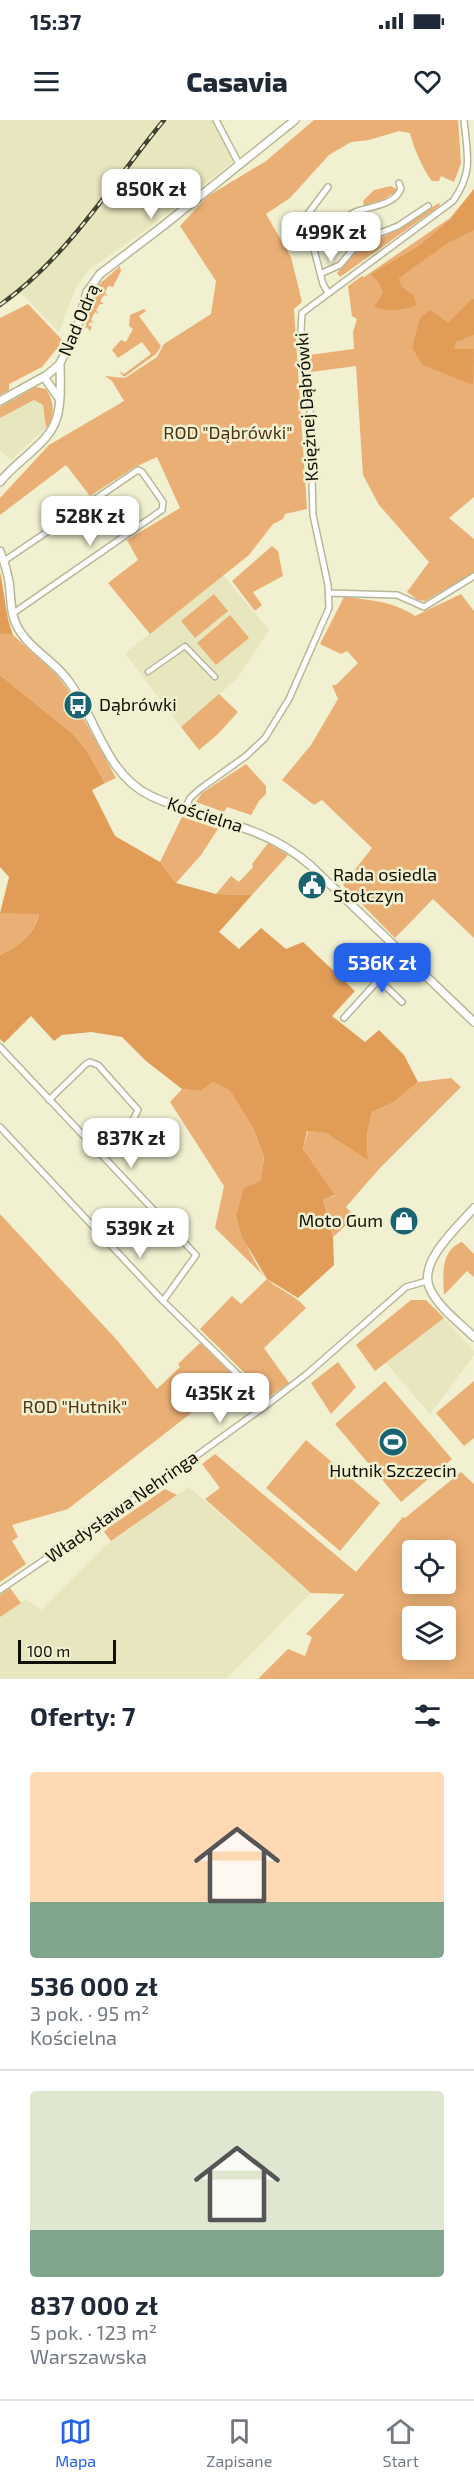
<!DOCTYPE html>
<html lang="pl">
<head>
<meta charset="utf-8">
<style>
  body { margin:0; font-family:"Exo 2",sans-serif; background:#f6f6f7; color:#1f2937; height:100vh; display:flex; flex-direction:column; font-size:22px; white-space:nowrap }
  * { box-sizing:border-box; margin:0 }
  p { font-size:20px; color:#747a83 }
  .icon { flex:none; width:33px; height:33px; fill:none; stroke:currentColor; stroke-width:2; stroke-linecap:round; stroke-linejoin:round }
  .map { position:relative; height:1559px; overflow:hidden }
  .sheet { display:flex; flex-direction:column; background:#fff; flex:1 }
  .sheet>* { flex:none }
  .fabs { position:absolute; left:402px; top:1420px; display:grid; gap:12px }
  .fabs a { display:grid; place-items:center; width:54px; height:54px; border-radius:6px; background:#fff; box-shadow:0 3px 15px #0003; font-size:30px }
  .scale { position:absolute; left:18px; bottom:15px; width:98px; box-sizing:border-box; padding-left:6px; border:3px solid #0f0f05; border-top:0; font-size:16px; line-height:21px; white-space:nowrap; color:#0f0f05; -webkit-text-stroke:4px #f1f0d0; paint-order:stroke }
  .price { position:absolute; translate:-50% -51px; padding:0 14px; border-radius:12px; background:#fff; color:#222; font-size:20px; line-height:39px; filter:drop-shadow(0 2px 3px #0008) }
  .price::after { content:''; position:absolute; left:50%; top:36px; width:18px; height:14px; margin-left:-9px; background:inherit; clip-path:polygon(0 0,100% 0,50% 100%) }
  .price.selected { background:#2563eb; color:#fff }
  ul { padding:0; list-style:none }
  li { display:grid; align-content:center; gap:12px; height:318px; padding:0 30px }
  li+li { border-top:2px solid #e0e1e3 }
  li span { display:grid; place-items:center; height:186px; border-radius:6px; color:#555 }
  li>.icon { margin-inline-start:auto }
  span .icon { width:108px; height:108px; fill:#fffc; stroke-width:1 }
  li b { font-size:26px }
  h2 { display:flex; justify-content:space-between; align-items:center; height:72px; padding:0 30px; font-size:26px }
  .status { display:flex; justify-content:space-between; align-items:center; height:42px; padding:0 30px; background:#fff; direction:ltr }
  .status svg { height:16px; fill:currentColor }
  header { display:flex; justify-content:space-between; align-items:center; height:78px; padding:0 30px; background:#fff; font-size:27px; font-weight:800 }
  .tabs { display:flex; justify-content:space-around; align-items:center; height:84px; border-top:2px solid #e0e1e3; background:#fff; font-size:16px; color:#747a83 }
  .tabs a { display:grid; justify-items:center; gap:3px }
  .tabs .selected { color:#2563eb }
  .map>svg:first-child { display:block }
</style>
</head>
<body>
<div class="status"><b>15:37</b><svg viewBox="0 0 49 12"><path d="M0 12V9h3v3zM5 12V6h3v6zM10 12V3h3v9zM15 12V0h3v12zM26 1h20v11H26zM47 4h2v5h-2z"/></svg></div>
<header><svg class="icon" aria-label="menu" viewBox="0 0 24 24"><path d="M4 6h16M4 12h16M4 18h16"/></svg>Casavia<svg class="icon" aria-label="heart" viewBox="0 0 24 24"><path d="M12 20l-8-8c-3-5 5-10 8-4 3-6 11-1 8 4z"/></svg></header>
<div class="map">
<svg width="474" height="1559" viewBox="0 0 474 1559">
  <rect width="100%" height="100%" fill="#f1f0d0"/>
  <path fill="#e7e6be" d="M0,0H212L234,41L147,109L90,149L76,167L59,212L22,174L16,175L0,187Z
    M34,280L43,285L46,308L11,340L0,331V298Z
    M223,455L269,510L237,559L181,607L125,533Z
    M444,1198L474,1231V1235L430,1294L386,1243Z
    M189,1367L311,1473L226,1559H0V1497L26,1479L41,1490L105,1426Z"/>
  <path fill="#eaaf75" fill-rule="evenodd" d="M314,0H458L461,43L454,62L441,56L439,61H432C423,50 413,26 410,13L399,11L369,20L351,22L329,35L290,78L266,94L291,137L302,182L294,189L307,389L285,394L283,399L273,404L249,435L150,514L108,463L138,440L127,420L180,388L157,337L135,347L90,376L66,345L0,395V378L49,325L124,281L112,261L105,256L125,258L157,237L164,224L211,194L216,161L180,106L208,76L266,41Z
    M391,66L398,70L383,80L364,86L363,81L374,70Z
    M474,69V377L449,398L474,419V453L425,481L418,480L407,472L429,442L379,385L363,355L356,246L311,252L309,235L354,229L353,212L357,199L352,196L348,166L362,156L364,157L450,98Z
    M439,83L440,85L434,90L340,157L337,153L363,123L385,116Z
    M120,146L121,151L113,167L108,166L105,173L108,176L104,175L100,181L104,184H100L96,190L99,194L95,192L91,200L94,203L90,202L88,205L92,207L90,211L87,207L85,209L95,168Z
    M28,184L63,221L42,247L9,264V270L0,275V198Z
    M144,189L146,191L139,196L161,226L156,234L124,257L119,251L124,254L151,234L142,222L118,238L112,230L121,220L126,222L133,209L129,206L130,195Z
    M36,267L46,269C54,281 56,298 46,308L43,285L34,280L0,298V287Z
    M272,426L278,431L283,456L253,472L262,485L255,491L232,461Z
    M214,474L228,491L195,518L181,501Z
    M461,474L474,491V818L433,779L395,818L343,765L372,728L322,680L314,685L282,660L311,625L338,579L332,565H336L358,543L347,531L341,534L320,524L344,477C370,480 393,481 415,496Z
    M230,495L249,518L216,545L197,523Z
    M0,514L13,515L56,554L67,568L116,658L105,663L87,631L72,613L0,555Z
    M219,574L238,592L218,614L199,630L181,607Z
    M246,644L266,666V674L259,681L251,695L227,687L224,692L196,682L202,673Z
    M182,697L218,709L201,735L176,763L160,742Z
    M268,723L288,735L252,775L216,774L231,756L239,762L253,747L252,744Z
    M0,793H39C34,815 19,826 0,835Z
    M451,958L461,967L379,1049L346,1087L355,1097L333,1117L323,1078L335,1076L303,1029L308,1011L326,1013L368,1039L367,1014L372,992L394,982L418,962Z
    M213,962L230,969L253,1008L264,1037L261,1062L236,1096C241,1113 255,1148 268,1160C281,1171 295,1175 306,1188L264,1228L289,1263L269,1277L200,1209L232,1176L241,1184L267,1159L215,1108L224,1066L170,982L182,969L201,971Z
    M0,1094L116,1219L157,1269L180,1247L178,1244L200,1223L236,1258L68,1389L12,1405L18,1417L12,1421L26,1444L0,1462Z
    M462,1122L474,1134V1157L467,1151L444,1175C443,1157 440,1130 462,1122Z
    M411,1180H426L444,1198L375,1251L356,1225Z
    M338,1242L356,1267L331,1294L311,1263Z
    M385,1261L452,1339L401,1382L335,1304Z
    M474,1261V1318L464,1326L436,1293Z
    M306,1320L380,1383L340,1431L266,1368Z
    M215,1334L356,1452L403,1397L405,1398L461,1352L474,1364V1559H258L288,1529L305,1536L312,1517L306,1514L345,1474L311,1473L205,1379L220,1368L202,1344ZM412,1431H446V1464H412ZM412,1497H446V1530H412Z
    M165,1369L177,1375L111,1421L104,1412L108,1408Z
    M10,1468L21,1483L0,1497V1475Z"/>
  <path fill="#e19d58" d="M474,69V110L449,122L399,158L401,166L413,175L417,185C401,191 391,192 374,187L383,173L379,163L371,154L419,126L451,99Z
    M472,179H474V215L456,222L454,229H474L473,265L423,245L412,228L420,198L431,190L448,203Z
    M0,452C5,474 5,494 13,515L0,514Z
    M0,555L72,613L87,631L105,663L92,670L115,716L160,742L176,763L216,774L252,775L219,812L239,829L261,808L286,829L303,822L355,871L332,896L365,922L379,910L404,935L418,962L394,982L372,992L367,1014L368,1040L326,1013L307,1011L303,1029L335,1075L323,1079L333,1117L334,1145L298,1178L267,1159L242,1117L236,1096L244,1068L261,1061L264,1037L253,1008L230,970L213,962L201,971L182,969L146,941L122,917L91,912L62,915L54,921L31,896L4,923L0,919V835C19,826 34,815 39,794L0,793L9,757L0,747Z"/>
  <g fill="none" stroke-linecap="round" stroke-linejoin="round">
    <g stroke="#b7b798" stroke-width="7">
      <path id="pedestrian" d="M148,552L185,526L215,557"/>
    </g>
    <g stroke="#b7b798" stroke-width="8">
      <path id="minor" d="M216,0L239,44
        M298,98L312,122L323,164L328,173
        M301,103L328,67
        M312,122C318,119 325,118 330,114C339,106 344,97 355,92C370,86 394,86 401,69L399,63
        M322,153L340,145L360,121L398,106L428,86
        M4,441L138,350L142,352L163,382L162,390L12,494
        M329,473L397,475L424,487L474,456
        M185,688L190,678L200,669L246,636L265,618L289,579L329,488L328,465L313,395L310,288L301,210L302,193L453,81C474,51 467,34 464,0
        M379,860L402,882
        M344,898L402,834
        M0,927L196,1135L163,1181
        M49,980L86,944L90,942L98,945L138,990L133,1000L98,1031
        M0,1007L163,1181L268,1284
        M0,1470L185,1344L268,1284L307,1254L406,1167L427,1161"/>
    </g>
    <g stroke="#b7b798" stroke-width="10">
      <path id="tertiary" d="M44,257L58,277
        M0,281L47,255L59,245L76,212L87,172L100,154L163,106L295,0
        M0,362C15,342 49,323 56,300C62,283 60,261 60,243
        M0,431C4,441 7,451 9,461C11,476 10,493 17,506C28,528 53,540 67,559C96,596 105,655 151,676C207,702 260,702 310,745L474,902
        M474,1088C458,1107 417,1142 430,1169C439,1188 460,1203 474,1217"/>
    </g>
    <use href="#pedestrian" stroke="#fff" stroke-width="4"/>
    <use href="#minor" stroke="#fff" stroke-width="5"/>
    <use href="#tertiary" stroke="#fff" stroke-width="7"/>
    <g stroke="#434334" stroke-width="4.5">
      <path id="rail" d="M0,185C68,137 112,63 164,0"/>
    </g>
    <use href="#rail" stroke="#f1f0d0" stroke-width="2" stroke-dasharray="7" stroke-linecap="butt"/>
  </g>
  <defs>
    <g id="bus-disc" transform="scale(1.5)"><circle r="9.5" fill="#196470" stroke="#f1f0d0"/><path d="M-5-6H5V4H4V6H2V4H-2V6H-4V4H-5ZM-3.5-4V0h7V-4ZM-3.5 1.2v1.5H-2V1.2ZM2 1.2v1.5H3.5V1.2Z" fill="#fff"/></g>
    <g id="civic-disc" transform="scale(1.5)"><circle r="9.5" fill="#196470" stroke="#f1f0d0"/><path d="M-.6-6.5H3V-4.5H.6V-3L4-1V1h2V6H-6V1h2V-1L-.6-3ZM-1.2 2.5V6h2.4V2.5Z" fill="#fff"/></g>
    <g id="shop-disc" transform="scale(1.5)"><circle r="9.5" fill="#196470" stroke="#f1f0d0"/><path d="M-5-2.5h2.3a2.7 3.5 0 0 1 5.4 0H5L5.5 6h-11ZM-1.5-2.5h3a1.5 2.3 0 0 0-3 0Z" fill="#fff"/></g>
    <g id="stadium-disc" transform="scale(1.5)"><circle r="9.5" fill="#196470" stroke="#f1f0d0"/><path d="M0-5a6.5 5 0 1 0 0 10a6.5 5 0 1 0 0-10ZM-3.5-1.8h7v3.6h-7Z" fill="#fff"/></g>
  </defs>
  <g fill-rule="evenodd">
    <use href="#bus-disc" x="78" y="585"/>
    <use href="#civic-disc" x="312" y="765"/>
    <use href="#shop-disc" x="404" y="1101"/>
    <use href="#stadium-disc" x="393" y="1322"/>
  </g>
  <g text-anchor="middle" stroke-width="5" stroke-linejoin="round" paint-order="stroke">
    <g font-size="18" fill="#0f0f05" stroke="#f1f0d0">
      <text transform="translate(79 200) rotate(-67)" y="6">Nad Odrą</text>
      <text transform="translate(307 287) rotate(-94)" y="6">Księżnej Dąbrówki</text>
      <text transform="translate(205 695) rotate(18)" y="6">Kościelna</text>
      <text transform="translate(122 1387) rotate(-35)" y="6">Władysława Nehringa</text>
    </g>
    <g font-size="18" fill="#4d3113" stroke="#f1f0d0">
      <text x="228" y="319">ROD "Dąbrówki"</text>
      <text x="75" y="1293">ROD "Hutnik"</text>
    </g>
    <g font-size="18" fill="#0f0f05" stroke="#f1f0d0" text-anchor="start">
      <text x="99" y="591">Dąbrówki</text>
      <text x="333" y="761">Rada osiedla<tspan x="333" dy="21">Stołczyn</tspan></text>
      <text x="383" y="1107" text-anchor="end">Moto Gum</text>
      <text x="393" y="1357" text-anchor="middle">Hutnik Szczecin</text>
    </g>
  </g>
</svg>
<div class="fabs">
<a><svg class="icon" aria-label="locate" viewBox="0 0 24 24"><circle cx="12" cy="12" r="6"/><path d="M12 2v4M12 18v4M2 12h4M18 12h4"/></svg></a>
<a><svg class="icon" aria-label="layers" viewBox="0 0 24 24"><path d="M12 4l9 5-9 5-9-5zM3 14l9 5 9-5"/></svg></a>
</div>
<div class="scale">100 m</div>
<b class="price" style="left:151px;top:100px">850K zł</b>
<b class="price" style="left:331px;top:143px">499K zł</b>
<b class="price" style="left:90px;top:427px">528K zł</b>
<b class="price selected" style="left:382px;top:874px">536K zł</b>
<b class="price" style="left:131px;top:1049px">837K zł</b>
<b class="price" style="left:140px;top:1139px">539K zł</b>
<b class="price" style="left:220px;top:1304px">435K zł</b>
</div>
<section class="sheet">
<h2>Oferty: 7<svg class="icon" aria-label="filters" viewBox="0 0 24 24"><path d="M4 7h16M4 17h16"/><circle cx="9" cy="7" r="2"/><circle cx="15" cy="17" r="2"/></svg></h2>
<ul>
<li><span style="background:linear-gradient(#ffd9b3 70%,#7fa58c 0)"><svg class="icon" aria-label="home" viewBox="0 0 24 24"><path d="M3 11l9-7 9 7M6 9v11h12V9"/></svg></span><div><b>536 000 zł</b><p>3 pok. · 95 m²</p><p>Kościelna</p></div></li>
<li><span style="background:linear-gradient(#dfe7d0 75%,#7fa58c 0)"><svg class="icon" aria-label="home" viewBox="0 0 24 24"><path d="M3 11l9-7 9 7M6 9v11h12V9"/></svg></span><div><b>837 000 zł</b><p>5 pok. · 123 m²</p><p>Warszawska</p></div></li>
</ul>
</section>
<nav class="tabs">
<a class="selected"><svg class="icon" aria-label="map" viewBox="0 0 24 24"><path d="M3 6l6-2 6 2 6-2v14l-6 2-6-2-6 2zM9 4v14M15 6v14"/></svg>Mapa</a>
<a><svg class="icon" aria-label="saved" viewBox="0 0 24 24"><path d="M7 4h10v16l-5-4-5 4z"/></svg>Zapisane</a>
<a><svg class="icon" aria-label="home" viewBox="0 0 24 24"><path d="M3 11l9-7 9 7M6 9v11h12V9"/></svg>Start</a>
</nav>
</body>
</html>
